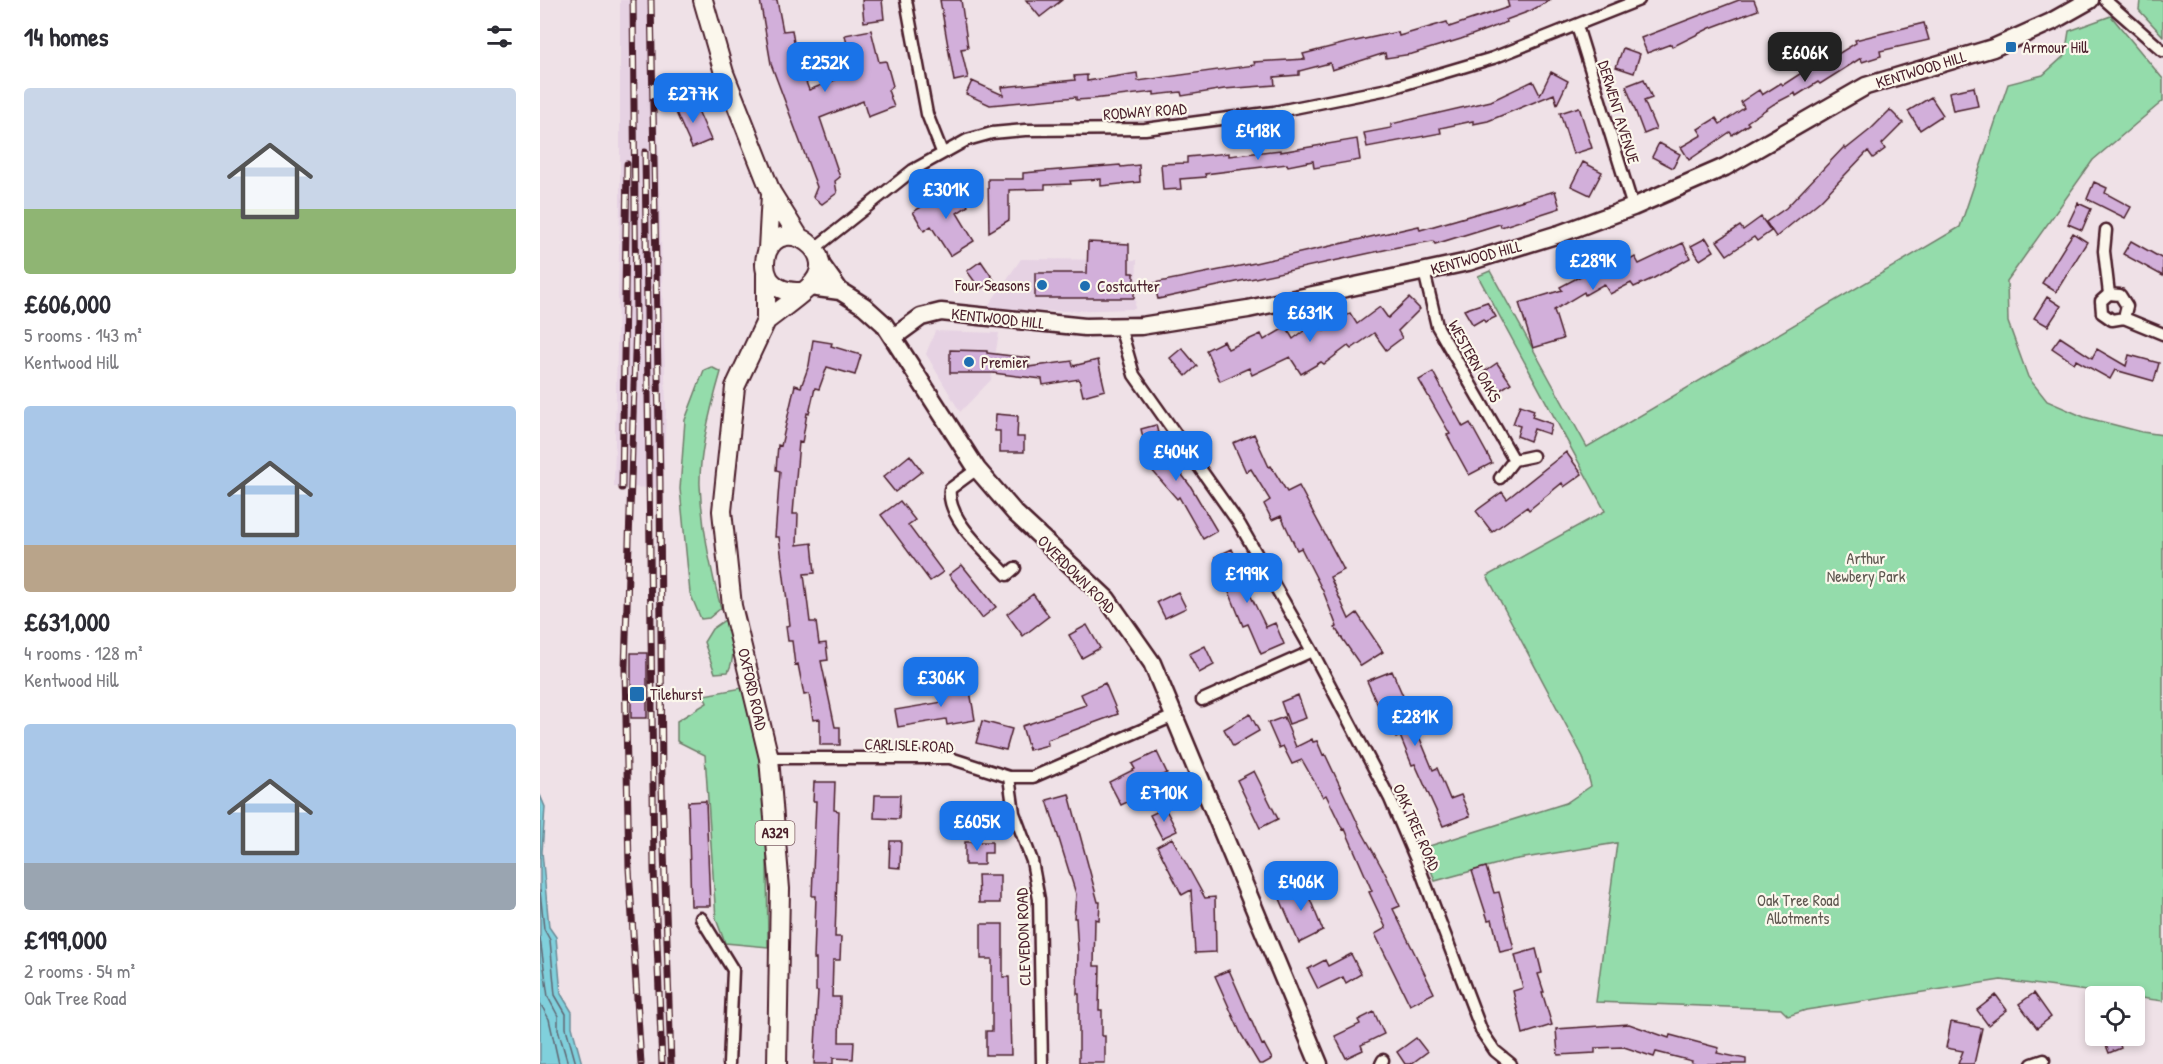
<!DOCTYPE html>
<html lang="en">
<head>
<meta charset="utf-8">
<style>
  body { margin:0; font-family:"Patrick Hand",sans-serif; background:#f7f7f7; color:#2b2b33; height:100vh; display:flex; flex-direction:column; font-size:22px; white-space:nowrap }
  * { box-sizing:border-box; margin:0 }
  p { font-size:20px; color:#7c7c81 }
  .icon { flex:none; width:33px; height:33px; fill:none; stroke:currentColor; stroke-width:2; stroke-linecap:round; stroke-linejoin:round }
  .map { position:relative; flex:1; overflow:hidden }
  .details { display:flex; flex-direction:column; background:#fff; width:540px }
  .details>* { flex:none }
  .buttons { position:absolute; left:1545px; top:986px; display:grid; gap:12px }
  .buttons a { display:grid; place-items:center; width:60px; height:60px; border-radius:6px; background:#fff; box-shadow:0 3px 9px #0003; font-size:30px }
  .price { position:absolute; translate:-50% -51px; padding:0 14px; border-radius:12px; background:#1a73e8; color:#fff; font-size:20px; line-height:39px; filter:drop-shadow(0 2px 3px #0008) }
  .price::after { content:''; position:absolute; left:50%; top:36px; width:18px; height:14px; margin-left:-9px; background:inherit; clip-path:polygon(0 0,100% 0,50% 100%) }
  .price.on { background:#222; color:#fff }
  ul { padding:0; list-style:none }
  li { display:grid; align-content:center; gap:12px; height:318px; padding:0 24px }
  li span { display:grid; place-items:center; height:186px; border-radius:6px; color:#555 }
  li>.icon { margin-inline-start:auto }
  span .icon { width:108px; height:108px; fill:#fffc; stroke-width:1 }
  li b { font-size:26px }
  h2 { display:flex; justify-content:space-between; align-items:center; height:72px; padding:0 24px; font-size:26px }
  main { display:flex; flex:1; min-height:0 }
  .map>svg:first-child { display:block }
</style>
</head>
<body>
<main>
<section class="details">
<h2>14 homes<svg class="icon" aria-label="filters" viewBox="0 0 24 24"><path d="M4 7h16M4 17h16"/><circle cx="9" cy="7" r="2"/><circle cx="15" cy="17" r="2"/></svg></h2>
<ul>
<li><span style="background:linear-gradient(#c9d6e8 65%,#8fb573 0)"><svg class="icon" aria-label="home" viewBox="0 0 24 24"><path d="M3 11l9-7 9 7M6 9v11h12V9"/></svg></span><div><b>£606,000</b><p>5 rooms · 143 m²</p><p>Kentwood Hill</p></div></li>
<li><span style="background:linear-gradient(#a9c7e8 75%,#b9a48a 0)"><svg class="icon" aria-label="home" viewBox="0 0 24 24"><path d="M3 11l9-7 9 7M6 9v11h12V9"/></svg></span><div><b>£631,000</b><p>4 rooms · 128 m²</p><p>Kentwood Hill</p></div></li>
<li><span style="background:linear-gradient(#a9c7e8 75%,#9aa5b1 0)"><svg class="icon" aria-label="home" viewBox="0 0 24 24"><path d="M3 11l9-7 9 7M6 9v11h12V9"/></svg></span><div><b>£199,000</b><p>2 rooms · 54 m²</p><p>Oak Tree Road</p></div></li>
</ul>
</section>
<div class="map">
<svg width="1623" height="1064" viewBox="0 0 1623 1064">
  <rect width="100%" height="100%" fill="#efe1e7"/>
  <filter id="ink" filterUnits="userSpaceOnUse"><feTurbulence type="fractalNoise" baseFrequency=".0167" numOctaves="2"/><feDisplacementMap in="SourceGraphic" scale="12" xChannelSelector="R" yChannelSelector="G"/><feConvolveMatrix kernelMatrix="1 2 1 2 8 2 1 2 1" color-interpolation-filters="sRGB"/></filter>
  <g filter="url(#ink)">
    <path fill="#e6d2e3" d="M80,0H114L126,410L123,488L74,487L80,206Z
      M481,259L597,260L595,309L443,313Z
      M395,331L459,333L451,380L420,412L386,354Z"/>
    <path fill="#94dcab" stroke="#6f7e6b" stroke-width="1.5" d="M1600,0H1623V36L1599,10Z
      M1571,16L1623,79V101L1553,160L1467,281L1468,322L1488,377L1507,401L1544,417L1602,432L1623,435V1001L1461,980L1266,1010L1248,1016L1241,1009L1056,1002L1077,843L972,860L895,881L883,848L1026,803L1051,786L1043,757L947,576L1065,511L938,276L950,271L1047,447L1420,227L1468,84L1503,75L1525,55L1529,31Z
      M171,367L181,372C172,403 159,454 160,485C162,527 170,568 181,608L169,618L161,619L150,593L140,489L145,420L164,370Z
      M185,620C192,638 197,654 188,672L175,673L164,642L172,629Z
      M202,688L226,771L228,947L185,943L176,919L165,755L137,741V721L167,703L164,695Z"/>
    <path fill="#80d0dc" stroke="#6a8995" stroke-width="1.5" d="M0,795L5,807L2,852L9,927L16,937L21,994L32,1012V1027L42,1064H0Z"/>
    <g fill="none" stroke-linecap="round" stroke-linejoin="round">
      <path stroke="#606672" stroke-width="1.5" d="M0,891L4,929L10,940L15,995L26,1014V1028L36,1064
        M0,938L8,997L18,1016V1029L28,1064
        M0,1003L9,1019L19,1064"/>
    </g>
    <path fill="#d2afda" stroke="#4a1f2b" stroke-width="1.5" d="M220,0H237L243,31L252,30L256,55L269,90L313,73L305,35L331,30L339,62L346,61L353,86L348,90L354,107L328,117L323,101L280,118L300,177L295,181L297,193L282,204L273,197L277,187L231,64Z
      M322,0H342L344,19L324,22Z
      M400,0H421L428,48L421,49L428,78L414,81Z
      M486,0H522L500,17Z
      M967,0H1011L990,11L966,20L967,22L921,39L872,54L846,58L845,53L792,70L790,63L759,71V75L734,77L735,85L684,89L642,96L641,92L614,95V92L552,99L536,100V97L450,105L426,94L432,81L463,95L462,87L535,80L534,76L547,75V81L597,73L598,81L715,65L714,62L765,59L763,54L806,43L858,32L859,36L907,22L909,27L969,7Z
      M1199,0H1214L1218,10L1170,28L1132,47L1131,44L1107,53L1101,38Z
      M1384,23L1389,40L1340,51L1341,56L1322,62L1321,58L1280,84L1278,82L1256,96L1255,93L1234,104L1207,122L1209,124L1192,135L1190,132L1149,160L1141,147L1162,135L1158,129L1176,118L1180,124L1204,108L1201,102L1219,90L1222,95L1241,83L1243,85L1269,68L1266,63L1280,55L1285,62L1316,43L1315,40Z
      M1083,48L1100,54L1094,73L1076,67Z
      M1011,72L1028,81L1017,104L1014,94L948,121L933,124V121L900,128L901,133L827,147L824,133L851,128V124L951,101L993,81L1000,95Z
      M1104,79L1112,98L1104,101L1116,129L1104,134L1086,86Z
      M1434,87L1438,106L1413,111L1409,92Z
      M1391,97L1403,115L1380,130L1368,111Z
      M153,99L171,140L152,148L134,108Z
      M1039,107L1052,148L1033,154L1020,113Z
      M1350,110L1363,123L1342,144L1345,149L1333,158L1328,151L1280,201L1236,237L1226,222L1246,208L1304,147L1306,149L1331,129Z
      M817,139L820,160L774,168L773,161L748,166L747,164L665,174L666,177L640,179L641,189L623,190L621,164L647,163V157L689,153V156L740,150V152Z
      M1119,143L1140,154L1133,168L1112,157Z
      M1043,162L1062,172L1050,195L1031,186Z
      M580,165L581,167L599,165L600,182L561,186V179L530,181L531,184L505,185V189L469,190V220L449,232L448,179H483V173Z
      M1554,182L1567,188L1565,193L1591,207L1585,218L1547,199Z
      M416,185L428,206L417,213L434,241L410,256L391,226L384,231L373,212Z
      M1015,191L1020,208L961,227L960,224L895,244L893,241L858,247L618,299L614,283L715,263L879,226L880,230Z
      M1538,203L1551,209L1542,230L1528,224Z
      M1221,217L1231,231L1217,241L1214,237L1187,255L1177,241L1200,226L1203,230Z
      M1533,233L1547,242L1516,292L1502,283Z
      M1166,238L1174,251L1160,260L1151,246Z
      M1591,241L1623,259V276L1583,254Z
      M548,242L589,244V273H594V298H495V273H547Z
      M1143,243L1150,258L1114,278L1094,287L1091,283L1070,294L1064,284L1045,295L1044,292L1014,310L1023,339L993,348L979,303L1022,290L1020,287L1052,270L1054,273L1071,264L1074,269L1095,257L1099,264Z
      M441,261L454,280L440,289L427,271Z
      M1507,297L1521,306L1508,326L1494,318Z
      M869,298L880,309L858,331L862,338L846,350L834,333L811,349L808,346L784,364L781,362L761,374L750,357L712,375L709,368L680,381L666,350L684,341L688,349L721,334L724,340L746,327L753,339L777,321L784,331L810,313L817,324L840,307L848,318Z
      M947,302L956,317L945,322L943,319L933,325L924,310Z
      M1520,337L1552,358L1557,349L1586,366L1589,355L1619,363L1614,381L1575,370L1570,379L1536,360L1534,363L1512,348Z
      M273,340L292,343L291,346L321,355L315,375L287,367L279,389L275,388L269,414L267,413L262,443L259,442L253,514H258L257,545L272,543L275,573L264,574L270,622H276L279,644L286,643L288,660L281,661L295,727H300V745H280V719L273,720L269,694L264,695L258,664L255,665L252,641H248L246,626L250,625L239,537H235L240,471L236,470L238,445L241,446L255,385L261,387L269,365Z
      M642,348L657,366L646,376L630,358Z
      M410,350L447,351V353L490,358L488,367L532,361L533,366L558,360L565,390L543,396L539,379L503,385L502,379L453,373H410Z
      M957,363L971,383L954,394L941,374Z
      M893,372L923,427L930,423L952,463L929,475L907,435L910,434L879,380Z
      M980,405L994,410L992,417L1012,424L1009,434L994,429L990,441L977,436L980,426L973,424Z
      M456,414L478,416L477,437H484V452H460V431H455Z
      M616,425L627,469L634,464L651,487L677,531L663,539L639,497L637,499L610,468L601,429Z
      M714,434L729,467L731,466L747,492L759,486L804,570L790,577L809,619L817,613L843,652L821,666L795,628L797,627L783,591L761,548L757,550L741,516L732,520L724,504L730,500L711,469L706,472L693,443Z
      M1026,452L1042,474L1024,487L1022,483L989,510L987,507L952,532L936,511L962,492L967,499Z
      M370,455L382,471L355,492L343,477Z
      M360,501L375,520L368,525L403,572L390,581L341,515Z
      M692,549L705,577L702,578L726,627L735,623L744,644L721,654L708,624L703,626L675,557Z
      M422,565L456,607L442,618L409,575Z
      M638,592L646,608L625,618L617,602Z
      M493,594L509,616L483,636L467,614Z
      M547,625L560,648L542,658L529,635Z
      M665,646L674,665L659,673L649,654Z
      M91,653H107V718H91Z
      M852,671L871,714L874,713L880,727L876,729L893,770L897,768L910,799L921,795L930,816L903,826L875,764L872,765L860,736L856,738L844,711L841,712L827,681Z
      M411,679L412,688L429,685L435,720L407,725L406,719L358,727L355,710L403,702L399,681Z
      M565,683L578,714L507,740L508,745L489,750L482,726L546,705L541,694Z
      M758,695L766,718L749,724L741,702Z
      M710,714L719,731L693,746L684,729Z
      M744,717L756,747L772,739L773,742L777,741L783,755L785,754L820,828L846,875L860,906L853,909L894,993L870,1005L835,934L846,928L829,892L832,891L805,829L803,830L786,795L783,797L762,760L752,764L743,746L739,748L728,723Z
      M442,721L472,729L466,750L436,743Z
      M617,752L627,773L590,790L594,799L581,805L569,782L595,769L592,764Z
      M714,771L738,819L720,828L697,780Z
      M274,782H295L294,810L299,811L295,937H301L300,960H293L292,997H300L299,1042H314L313,1059L293,1058V1064H274L278,991H276V959H274L276,896H272L276,801H273Z
      M529,794L558,902H560L559,920L555,919L554,966H560L559,1010H562V1036H565V1063H539V994H537L538,953L536,918H534L536,894L507,800Z
      M335,795H360L359,819L334,818Z
      M166,801L170,906H151L148,802Z
      M424,808L433,826L414,836L405,818Z
      M625,808L637,831L622,838L610,815Z
      M632,838L665,898L675,897L676,952L655,953L651,890L642,895L617,846Z
      M350,841H361L360,868L349,867Z
      M425,842H452V853H444V865H425Z
      M946,867L954,893L959,892L974,949L960,952L952,919L948,920L932,871Z
      M438,875H460V903H439Z
      M763,882L783,931L759,943L738,894Z
      M441,924H463V977H469L471,1055H446V1031H452V959H441Z
      M996,949L1002,973L998,974L1004,992H1002L1012,1025L983,1034L973,991L983,988L975,955Z
      M811,954L821,974L806,983L803,977L778,989L768,969L785,960L788,966Z
      M689,970L722,1045L724,1044L732,1059L723,1064H719L701,1034L675,976Z
      M1494,993L1511,1017L1497,1028L1479,1004Z
      M1456,995L1467,1010L1448,1025L1437,1010Z
      M834,1012L844,1034L821,1045L823,1050L806,1058L795,1036L820,1024L818,1020Z
      M1411,1022L1442,1028L1434,1064H1418L1423,1051L1406,1048Z
      M1089,1024L1129,1038L1130,1035L1179,1048L1177,1053L1206,1059V1064H1151L1152,1061L1116,1052L1114,1057L1084,1047L1055,1048V1053L1018,1055L1016,1029Z
      M1562,1035H1576L1581,1048L1569,1053Z
      M876,1038L887,1052L871,1064H865L857,1052Z"/>
    <g fill="none" stroke-linecap="round" stroke-linejoin="round">
      <g stroke="#4a1f2b" stroke-width="15">
        <path id="street" d="M366,0L387,114L402,152
          M1565,0L1623,51
          M1037,26L1093,207
          M1566,230L1564,251L1569,294
          M274,249L373,170L427,140L452,133L485,130L605,129L734,112L848,89L953,58L1099,0
          M884,271L897,326L974,460
          M1584,318L1587,306L1580,295L1569,294L1561,301L1562,313L1572,320L1584,318L1623,334
          M580,327L594,375L700,525L772,651L850,799L880,869L942,1032L955,1051L971,1064
          M437,469L410,489C406,519 447,553 467,575L475,568
          M960,478L974,460L993,456
          M662,700L772,651
          M229,758H410L469,777H493L636,715
          M469,777L474,813L492,861L499,899L502,1064
          M161,918L193,970L189,1064
          M841,1064L843,1060
          M1492,1064L1504,1060"/>
      </g>
      <g stroke="#4a1f2b" stroke-width="21">
        <path id="secondary" d="M280,263L300,291
          M270,287L300,291L324,306L344,324L437,469L475,513L567,599L612,663L779,1064
          M355,336L381,317L401,312L545,327L601,326L708,309L928,262L1019,234L1093,207L1185,167L1326,86L1453,48L1511,22L1550,0"/>
      </g>
      <g stroke="#4a1f2b" stroke-width="22">
        <path id="primary" d="M163,0L184,73L231,192L259,237
          M228,249L231,194
          M226,274V321L195,387L182,511L192,606L229,758L240,889L237,1064
          M226,321C240,310 256,299 269,287C305,255 243,212 227,252C224,261 224,270 229,279C237,290 248,292 261,292"/>
      </g>
      <use href="#street" stroke="#fbf7ec" stroke-width="10"/>
      <use href="#secondary" stroke="#fbf7ec" stroke-width="16"/>
      <use href="#primary" stroke="#fbf7ec" stroke-width="18"/>
      <g stroke="#4a1f2b" stroke-width="7">
        <path id="rail" d="M93,0L96,322L85,668L89,868L101,1064
          M111,0L120,482L122,789L131,1064
          M105,152L114,869L122,1064
          M82,488L87,164"/>
      </g>
      <use href="#rail" stroke="#fbf7ec" stroke-width="4.5" stroke-dasharray="14" stroke-linecap="butt"/>
    </g>
  </g>
  <g fill="#1f6fb2" stroke="#fbf7ec" stroke-width="2">
    <rect x="1465" y="41" width="12" height="12" rx="3"/>
    <circle cx="502" cy="285" r="6"/>
    <circle cx="545" cy="286" r="6"/>
    <circle cx="429" cy="362" r="6"/>
    <rect x="89" y="686" width="16" height="16" rx="3"/>
  </g>
  <g text-anchor="middle" stroke-width="4.5" stroke-linejoin="round" paint-order="stroke">
    <rect fill="#fbf7ec" stroke="#7f6065" stroke-width="1.5" x="215.5" y="821" width="39" height="24" rx="4.5"/>
    <g font-size="15" font-weight="bold" fill="#4a1f2b">
      <text x="235" y="838">A329</text>
    </g>
    <g font-size="16" fill="#4a1f2b" stroke="#fbf7ec" text-anchor="start">
      <text x="1483" y="53">Armour Hill</text>
      <text x="490" y="291" text-anchor="end">Four Seasons</text>
      <text x="557" y="292">Costcutter</text>
      <text x="441" y="368">Premier</text>
      <text x="110" y="700">Tilehurst</text>
    </g>
    <g font-size="16" fill="#4a1f2b" stroke="#fbf7ec">
      <text transform="translate(1381 69) rotate(-17)" y="6">KENTWOOD HILL</text>
      <text transform="translate(605 111) rotate(-4)" y="6">RODWAY ROAD</text>
      <text transform="translate(1079 112) rotate(73)" y="6">DERWENT AVENUE</text>
      <text transform="translate(936 257) rotate(-15)" y="6">KENTWOOD HILL</text>
      <text transform="translate(458 318) rotate(6)" y="6">KENTWOOD HILL</text>
      <text transform="translate(935 361) rotate(61)" y="6">WESTERN OAKS</text>
      <text transform="translate(537 574) rotate(45)" y="6">OVERDOWN ROAD</text>
      <text transform="translate(213 689) rotate(77)" y="6">OXFORD ROAD</text>
      <text transform="translate(369 745) rotate(2)" y="6">CARLISLE ROAD</text>
      <text transform="translate(877 827) rotate(66)" y="6">OAK TREE ROAD</text>
      <text transform="translate(483 937) rotate(-92)" y="6">CLEVEDON ROAD</text>
    </g>
    <g font-size="16" fill="#605851" stroke="#fbf7ec">
      <text x="1326" y="564">Arthur<tspan x="1326" dy="18">Newbery Park</tspan></text>
      <text x="1258" y="906">Oak Tree Road<tspan x="1258" dy="18">Allotments</tspan></text>
    </g>
  </g>
</svg>
<div class="buttons">
<a><svg class="icon" aria-label="locate" viewBox="0 0 24 24"><circle cx="12" cy="12" r="6"/><path d="M12 2v4M12 18v4M2 12h4M18 12h4"/></svg></a>
</div>
<b class="price on" style="left:1265px;top:83px">£606K</b>
<b class="price" style="left:285px;top:93px">£252K</b>
<b class="price" style="left:153px;top:124px">£277K</b>
<b class="price" style="left:718px;top:161px">£418K</b>
<b class="price" style="left:406px;top:220px">£301K</b>
<b class="price" style="left:1053px;top:291px">£289K</b>
<b class="price" style="left:770px;top:343px">£631K</b>
<b class="price" style="left:636px;top:482px">£404K</b>
<b class="price" style="left:707px;top:604px">£199K</b>
<b class="price" style="left:401px;top:708px">£306K</b>
<b class="price" style="left:875px;top:747px">£281K</b>
<b class="price" style="left:624px;top:823px">£710K</b>
<b class="price" style="left:437px;top:852px">£605K</b>
<b class="price" style="left:761px;top:912px">£406K</b>
</div>
</main>
</body>
</html>
